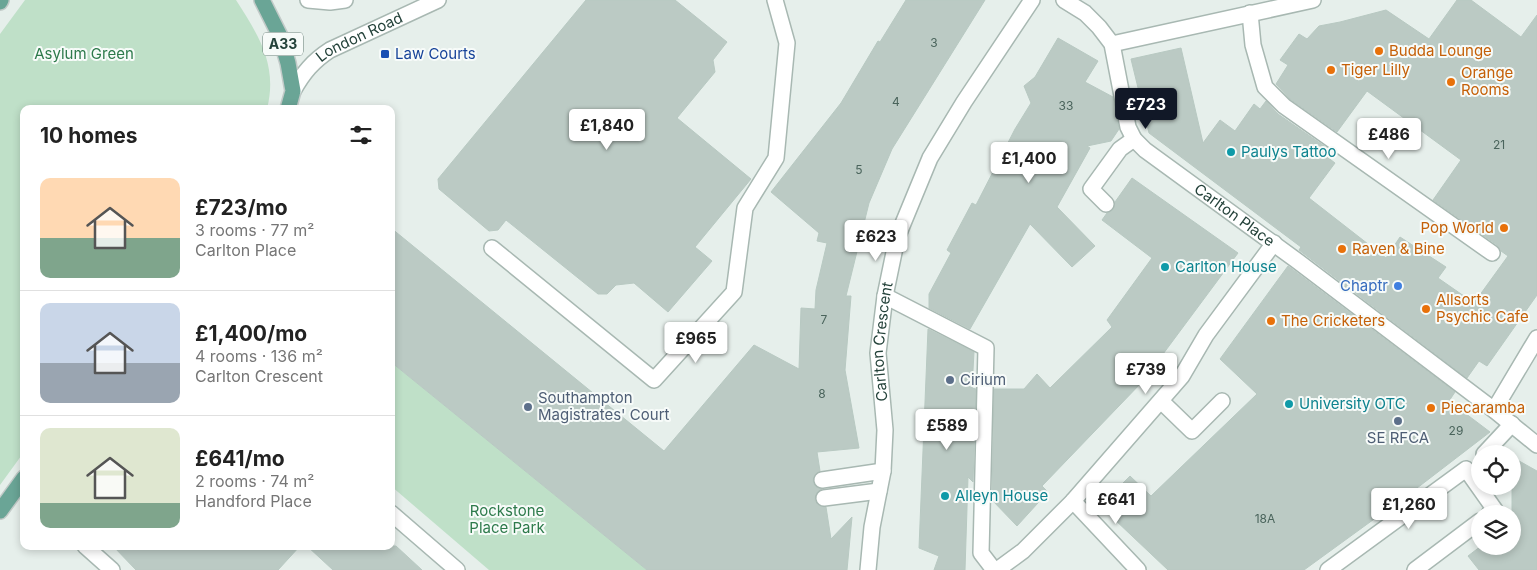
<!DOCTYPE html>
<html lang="en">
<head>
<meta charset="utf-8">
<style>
  body { margin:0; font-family:Inter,sans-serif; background:#f2f2f2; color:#222; height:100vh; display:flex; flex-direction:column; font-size:19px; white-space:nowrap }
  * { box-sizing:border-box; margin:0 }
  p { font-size:16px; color:#767676 }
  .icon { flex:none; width:28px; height:28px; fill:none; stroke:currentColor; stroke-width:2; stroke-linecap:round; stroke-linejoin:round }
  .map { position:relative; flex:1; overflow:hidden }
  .panel { position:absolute; left:20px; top:105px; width:375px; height:445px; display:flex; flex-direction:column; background:#fff; border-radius:10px; box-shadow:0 2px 8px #0003 }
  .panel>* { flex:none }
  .buttons { position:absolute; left:1471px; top:445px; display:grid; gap:10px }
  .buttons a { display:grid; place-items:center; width:50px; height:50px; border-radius:50%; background:#fff; box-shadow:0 2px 8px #0003; font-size:25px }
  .price { position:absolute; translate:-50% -42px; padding:0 11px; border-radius:5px; background:#fff; color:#222; font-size:16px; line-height:32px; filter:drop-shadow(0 1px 2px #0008) }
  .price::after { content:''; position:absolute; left:50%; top:30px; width:15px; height:11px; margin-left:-8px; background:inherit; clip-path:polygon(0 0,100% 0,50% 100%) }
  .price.on { background:#111827; color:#fff }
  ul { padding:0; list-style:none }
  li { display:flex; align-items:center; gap:15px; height:125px; padding:0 20px }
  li+li { border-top:1px solid #e0e0e0 }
  li span { display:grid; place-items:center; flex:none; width:140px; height:100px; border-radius:10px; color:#555 }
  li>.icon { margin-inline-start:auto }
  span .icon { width:60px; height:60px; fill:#fffc; stroke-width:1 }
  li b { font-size:21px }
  h2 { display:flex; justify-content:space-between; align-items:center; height:60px; padding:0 20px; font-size:21px }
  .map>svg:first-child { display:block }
</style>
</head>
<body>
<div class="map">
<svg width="1537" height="570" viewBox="0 0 1537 570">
  <rect width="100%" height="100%" fill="#e6efeb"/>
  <path fill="#bfe0c8" d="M25,0H236C259,36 278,65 267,109H24V452L0,485V34Z
    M391,362L647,570H489L391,486Z"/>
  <path fill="#bbcac4" stroke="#b8c9c2" d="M586,0H675L727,42L713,60L715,72L677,118L751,179L695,247L712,261L668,312L634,283L616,285L607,294H598L506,220L498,230L489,231L439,189L438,179Z
    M906,0H985L892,149L869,203L846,296H851L845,370L859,448L817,452L820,471L814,476L813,481L815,486L822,489L816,494L815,500L820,506L826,507L831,539L852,517L847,570H647L391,362V228L664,451L754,345L799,369L801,308L815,309L816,290L827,243L817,241L819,233L771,192L841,103L878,41L880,42Z
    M1457,0H1471L1521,37L1537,15V295L1487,366L1479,361L1467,378L1299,250L1301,247L1149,133L1131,59L1181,48L1203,143L1220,120L1235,131L1254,104L1260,109L1266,101L1278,114L1327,148L1322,153L1335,163L1309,198L1386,258L1400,237L1446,267L1438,278L1474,303L1508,256L1501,251L1497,245L1433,200L1461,160L1367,91L1337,132L1290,99L1276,84L1288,65L1280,60L1299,34L1307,39L1319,26L1340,22L1386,10L1429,39Z
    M1058,38L1098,61L1085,82L1113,97L1119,129L1111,141L1087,146L1090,148L1057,207L1095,246L1072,267L1030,224L970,329L929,308V294L951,253L947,250L972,203L976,205L1015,129L1031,103L1024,86L1035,77Z
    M1132,178L1238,253L1143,381L1042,486L1048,492L1017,526L992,500L994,389H1024L1037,374L1050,388L1112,327L1107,320L1152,258L1102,220L1107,213L1113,210L1115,202Z
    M1288,266L1455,392L1449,401L1490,432L1421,485L1304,570H1168L1113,518L1111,495L1130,476L1151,496L1257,394L1220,359Z
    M928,329L974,352L972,388L976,389L973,482L968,477L965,570H934L939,556L919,548Z
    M1512,457L1537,471V570H1479L1468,556L1481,546H1512Z
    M113,546H300L278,570H136Z
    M307,546H396L422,570H333Z"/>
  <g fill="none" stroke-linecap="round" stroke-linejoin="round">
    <g stroke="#a8b8b2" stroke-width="18">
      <g id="minor">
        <path d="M308,0L330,2L345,0"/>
        <path id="s1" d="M1064,0L1085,13L1099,27L1112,44L1128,127L1134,139L1145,150L1296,260L1494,410L1537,445"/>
        <path d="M1250,13L1253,45L1265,87L1284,106L1492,253"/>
        <path d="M1112,44L1313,0"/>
        <path id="s2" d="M293,91C303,73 313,61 330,50L438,0"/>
        <path d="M1106,204L1091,189L1120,149L1134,139"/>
        <path d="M492,248L654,380L734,292L745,208L776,158L787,43L775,0"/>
        <path d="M885,296L986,348L981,553L994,570"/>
        <path d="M1161,401L1192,431L1222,401"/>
        <path d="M1494,410L1537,338"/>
        <path d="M1484,454L1512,424"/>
        <path d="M822,480L883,471"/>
        <path d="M824,498L879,491"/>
        <path d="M1073,501L1138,570"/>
        <path d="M391,513L457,570"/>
        <path d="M85,546L112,570"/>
        <path id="s3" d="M868,570L872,527L883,471L885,430L878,353L885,296L897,238L930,158L964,102L1032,0"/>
        <path d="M997,570L1023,551L1073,501L1182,376L1206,335L1274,243"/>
        <path d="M1328,570L1466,469L1495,510L1489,514"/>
        <path d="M1415,570L1480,521"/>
      </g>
    </g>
    <g stroke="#c2cac8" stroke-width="18">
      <path id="major" d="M262,0L280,36L288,63L293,91L288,109
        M0,2L1,0
        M0,511L24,478"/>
    </g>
    <use href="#minor" stroke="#fff" stroke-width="15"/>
    <use href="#major" stroke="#6aa596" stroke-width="15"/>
  </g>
  <g fill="#e8710a" stroke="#f7fbf9" stroke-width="2">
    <circle cx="1379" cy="51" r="5"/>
    <circle cx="1331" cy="70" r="5"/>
    <circle cx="1451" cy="82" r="5"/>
    <circle cx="1504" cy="228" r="5"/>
    <circle cx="1342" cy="249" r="5"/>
    <circle cx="1426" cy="309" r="5"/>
    <circle cx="1271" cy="321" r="5"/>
    <circle cx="1431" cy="408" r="5"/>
  </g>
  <rect fill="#1a4fb4" stroke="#f7fbf9" stroke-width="2" x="380" y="49" width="10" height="10" rx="2.5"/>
  <g fill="#0f9aa8" stroke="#f7fbf9" stroke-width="2">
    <circle cx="1231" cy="152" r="5"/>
    <circle cx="1165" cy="267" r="5"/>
    <circle cx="1289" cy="404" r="5"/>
    <circle cx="945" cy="496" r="5"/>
  </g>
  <circle fill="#3f7fe0" stroke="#f7fbf9" stroke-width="2" cx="1398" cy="286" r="5"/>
  <g fill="#5c6f8a" stroke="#f7fbf9" stroke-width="2">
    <circle cx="950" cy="380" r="5"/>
    <circle cx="528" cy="407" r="5"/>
    <circle cx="1398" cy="421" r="5"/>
  </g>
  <g text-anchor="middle" stroke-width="4" stroke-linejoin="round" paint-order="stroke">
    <g font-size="12" fill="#4a645c">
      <text x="934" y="47">3</text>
      <text x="896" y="106">4</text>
      <text x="1066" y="110">33</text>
      <text x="1499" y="149">21</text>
      <text x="859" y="174">5</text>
      <text x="824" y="324">7</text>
      <text x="822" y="398">8</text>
      <text x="1456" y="435">29</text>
      <text x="1265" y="523">18A</text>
    </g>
    <rect fill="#f7fbf9" stroke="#637a73" stroke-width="1" x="263" y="32.5" width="40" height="23" rx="4"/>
    <g font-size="14" font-weight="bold" fill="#24423a">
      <text x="283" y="49">A33</text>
    </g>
    <g font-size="15" fill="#24423a" stroke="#f7fbf9">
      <text dy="5" stroke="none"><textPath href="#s2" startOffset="88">London Road</textPath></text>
      <text dy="5" stroke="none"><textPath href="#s1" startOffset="290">Carlton Place</textPath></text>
      <text dy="5" stroke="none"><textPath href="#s3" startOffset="230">Carlton Crescent</textPath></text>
    </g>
    <g font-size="15" fill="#c56008" stroke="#f7fbf9" text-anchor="start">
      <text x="1389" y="56">Budda Lounge</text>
      <text x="1341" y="75">Tiger Lilly</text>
      <text x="1461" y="78">Orange<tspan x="1461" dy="17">Rooms</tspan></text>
      <text x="1494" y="233" text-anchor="end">Pop World</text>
      <text x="1352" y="254">Raven &amp; Bine</text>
      <text x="1436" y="305">Allsorts<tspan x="1436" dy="17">Psychic Cafe</tspan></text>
      <text x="1281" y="326">The Cricketers</text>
      <text x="1441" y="413">Piecaramba</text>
    </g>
    <g font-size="15" fill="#2d7a4b" stroke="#f7fbf9">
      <text x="84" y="59">Asylum Green</text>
      <text x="507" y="516">Rockstone<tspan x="507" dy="17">Place Park</tspan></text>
    </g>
    <g font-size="15" fill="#164399" stroke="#f7fbf9" text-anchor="start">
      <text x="395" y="59">Law Courts</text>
    </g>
    <g font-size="15" fill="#0d838f" stroke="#f7fbf9" text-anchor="start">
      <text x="1241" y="157">Paulys Tattoo</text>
      <text x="1175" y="272">Carlton House</text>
      <text x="1299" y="409">University OTC</text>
      <text x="955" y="501">Alleyn House</text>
    </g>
    <g font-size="15" fill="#366cbe" stroke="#f7fbf9" text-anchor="end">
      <text x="1388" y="291">Chaptr</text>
    </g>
    <g font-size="15" fill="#4e5e75" stroke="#f7fbf9" text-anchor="start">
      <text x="960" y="385">Cirium</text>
      <text x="538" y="403">Southampton<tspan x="538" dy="17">Magistrates' Court</tspan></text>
      <text x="1398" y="443" text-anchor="middle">SE RFCA</text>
    </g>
  </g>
</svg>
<div class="buttons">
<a><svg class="icon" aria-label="locate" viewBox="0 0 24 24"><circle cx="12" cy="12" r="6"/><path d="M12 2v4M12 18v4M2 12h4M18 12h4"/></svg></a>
<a><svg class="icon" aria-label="layers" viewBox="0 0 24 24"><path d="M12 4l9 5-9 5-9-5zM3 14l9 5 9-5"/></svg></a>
</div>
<b class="price on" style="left:1146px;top:130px">£723</b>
<b class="price" style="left:607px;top:151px">£1,840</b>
<b class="price" style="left:1389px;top:160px">£486</b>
<b class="price" style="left:1029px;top:184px">£1,400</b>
<b class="price" style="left:876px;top:262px">£623</b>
<b class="price" style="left:696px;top:364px">£965</b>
<b class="price" style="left:1146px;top:395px">£739</b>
<b class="price" style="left:947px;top:451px">£589</b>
<b class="price" style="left:1116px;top:525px">£641</b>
<b class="price" style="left:1409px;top:530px">£1,260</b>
<section class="panel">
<h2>10 homes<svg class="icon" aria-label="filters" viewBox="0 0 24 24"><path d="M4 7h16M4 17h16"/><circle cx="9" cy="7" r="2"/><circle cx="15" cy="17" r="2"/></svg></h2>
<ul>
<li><span style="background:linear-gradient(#ffd9b3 60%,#7fa58c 0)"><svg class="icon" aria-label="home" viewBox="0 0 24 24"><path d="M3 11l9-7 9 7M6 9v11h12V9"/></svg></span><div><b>£723/mo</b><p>3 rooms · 77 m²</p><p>Carlton Place</p></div></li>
<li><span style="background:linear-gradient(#c9d6e8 60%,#9aa5b1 0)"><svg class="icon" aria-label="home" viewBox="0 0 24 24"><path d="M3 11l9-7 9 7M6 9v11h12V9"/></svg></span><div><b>£1,400/mo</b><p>4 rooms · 136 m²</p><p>Carlton Crescent</p></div></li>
<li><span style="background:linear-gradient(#dfe7d0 75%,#7fa58c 0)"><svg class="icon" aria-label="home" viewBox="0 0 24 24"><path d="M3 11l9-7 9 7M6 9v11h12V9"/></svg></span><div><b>£641/mo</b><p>2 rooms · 74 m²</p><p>Handford Place</p></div></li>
</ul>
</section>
</div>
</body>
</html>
